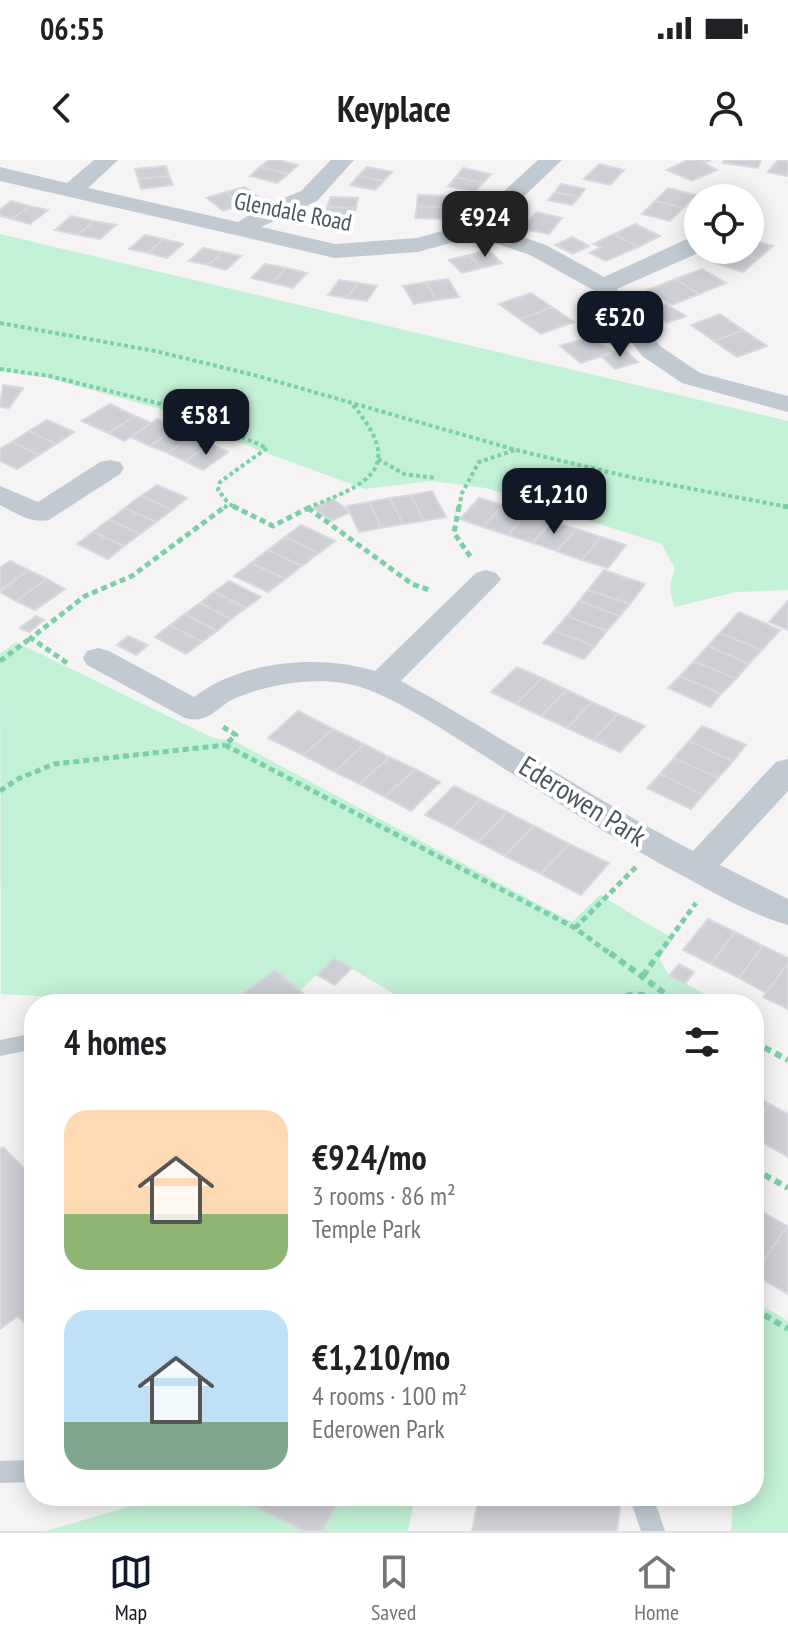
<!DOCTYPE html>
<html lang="en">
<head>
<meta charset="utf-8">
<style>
  body { margin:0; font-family:"PT Sans Narrow",sans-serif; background:#f2f2f2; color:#202124; height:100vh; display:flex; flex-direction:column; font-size:30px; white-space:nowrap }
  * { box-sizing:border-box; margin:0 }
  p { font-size:26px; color:#757577 }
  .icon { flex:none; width:44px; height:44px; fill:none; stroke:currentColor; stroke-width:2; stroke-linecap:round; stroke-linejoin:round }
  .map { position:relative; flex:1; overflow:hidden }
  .sheet { position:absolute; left:24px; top:834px; width:740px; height:512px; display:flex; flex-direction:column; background:#fff; border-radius:32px; box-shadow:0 4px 20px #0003 }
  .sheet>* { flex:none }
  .tools { position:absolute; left:684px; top:24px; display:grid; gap:16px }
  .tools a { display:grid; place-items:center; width:80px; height:80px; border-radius:50%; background:#fff; box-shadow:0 4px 20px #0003; font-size:40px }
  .price { position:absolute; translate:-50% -68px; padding:0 18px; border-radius:16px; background:#111827; color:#fff; font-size:26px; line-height:52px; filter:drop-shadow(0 2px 4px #0008) }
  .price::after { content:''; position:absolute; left:50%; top:48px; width:24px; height:18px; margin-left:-12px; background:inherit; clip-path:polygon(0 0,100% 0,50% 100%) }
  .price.current { background:#222; color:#fff }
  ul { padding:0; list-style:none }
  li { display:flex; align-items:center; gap:24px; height:200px; padding:0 40px }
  li span { display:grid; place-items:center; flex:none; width:224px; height:160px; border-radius:24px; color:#555 }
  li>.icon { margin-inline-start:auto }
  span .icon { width:96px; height:96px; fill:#fffc; stroke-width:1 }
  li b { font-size:34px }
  h2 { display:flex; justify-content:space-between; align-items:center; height:96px; padding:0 40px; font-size:34px }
  .status { display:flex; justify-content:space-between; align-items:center; height:56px; padding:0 40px; background:#fff; direction:ltr }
  .status svg { height:22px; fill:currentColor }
  header { display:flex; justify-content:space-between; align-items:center; height:104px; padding:0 40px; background:#fff; font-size:36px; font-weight:800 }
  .tab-bar { display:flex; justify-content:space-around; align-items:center; height:112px; border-top:2px solid #e0e0e0; background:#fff; font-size:22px; color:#757577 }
  .tab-bar a { display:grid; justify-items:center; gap:4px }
  .tab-bar .current { color:#111827 }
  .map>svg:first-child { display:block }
</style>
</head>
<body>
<div class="status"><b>06:55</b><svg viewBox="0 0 49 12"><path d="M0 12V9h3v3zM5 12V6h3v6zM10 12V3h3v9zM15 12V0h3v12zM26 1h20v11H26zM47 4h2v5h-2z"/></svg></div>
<header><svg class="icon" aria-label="back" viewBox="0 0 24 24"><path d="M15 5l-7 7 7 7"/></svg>Keyplace<svg class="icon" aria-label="person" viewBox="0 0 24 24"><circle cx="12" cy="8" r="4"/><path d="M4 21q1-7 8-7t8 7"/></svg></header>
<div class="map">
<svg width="788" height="1371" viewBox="0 0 788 1371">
  <rect width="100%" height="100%" fill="#f5f3f3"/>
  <path fill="#c3f1d5" d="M0,74L788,261V430L736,432L675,447C669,433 669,423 675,409L662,384L486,328L432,321L365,329L258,290L168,251L48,218L0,211Z
    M16,482L211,577L238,583L572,762L600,735L673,779L659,798L669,815L724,844H411L334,798L300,831L275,810L225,844H97L56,837L1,834L0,494Z
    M754,1141L788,1161V1371H731L733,1336H754Z
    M147,1336H234L304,1371H46L131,1346Z
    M341,1336H415L408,1371H322Z"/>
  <path fill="#cdcfd5" stroke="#d7d9de" stroke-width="2" d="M269,0H278L298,5L288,14L260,7Z
    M688,0H711L703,3L717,10L692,21L667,10Z
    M724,0H761L758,8L723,3Z
    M778,0L788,1V16L768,12Z
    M599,4L624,10L610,25L584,19Z
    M166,6L169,16L138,19L135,9Z
    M260,7L288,14L277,23L250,16Z
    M367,7L392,12L384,21L358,16Z
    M463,8L491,14L483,23L456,17Z
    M169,16L173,25L141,29L138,19Z
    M358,16L384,21L375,30L350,25Z
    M456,17L483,23L475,31L448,26Z
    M561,24L585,29L579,37L555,32Z
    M245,27L261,39L242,45L226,32Z
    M668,28L696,35L683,48L655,41Z
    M226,32L242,45L223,51L207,38Z
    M555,32L579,37L572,45L548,40Z
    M418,35L451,36L449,48L417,46Z
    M331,37L358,38L356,48L327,47Z
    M11,41L29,46L12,59L0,56V50Z
    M655,41L683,48L670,61L642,54Z
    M29,46L48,50L30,64L12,59Z
    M417,46L449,48L448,59L415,58Z
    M327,47L356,48L353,59L325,57Z
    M536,52L562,58L549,74L523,69Z
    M71,56L93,61L78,75L55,70Z
    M93,61L116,65L100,79L78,75Z
    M635,64L660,76L638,87L614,74Z
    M614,74L638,87L606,101L590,93L601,87L593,84Z
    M145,75L163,79L148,93L129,89Z
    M572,77L589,86L573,94L555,85Z
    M163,79L183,84L167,98L148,93Z
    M750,79L773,86L758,99L730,90H750Z
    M203,88L222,92L208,105L189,101Z
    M488,90L502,103L482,108L469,95Z
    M730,90L758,99L743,112L715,103Z
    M222,92L241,96L226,110L208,105Z
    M469,95L482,108L462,113L449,100Z
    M265,104L286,108L272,123L251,118Z
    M286,108L307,113L293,128L272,123Z
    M702,109L726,123L699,134L675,119Z
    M448,119L459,137L436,140L426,122Z
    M675,119L699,134L672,145L648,130Z
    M339,120L358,123L347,138L328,135Z
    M426,122L436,140L414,144L403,126Z
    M358,123L377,126L367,141L347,138Z
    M531,133L552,147L520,159L499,144Z
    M666,144L686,156L667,163L647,151Z
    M552,147L574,162L541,174L520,159Z
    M720,154L743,170L714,181L691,165Z
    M743,170L767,186L737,197L714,181Z
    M592,176L612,192L581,203L560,186Z
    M624,189L638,202L615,209L601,196Z
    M3,225L23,228L9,248L0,247Z
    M110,244L135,256L108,273L82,261Z
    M135,256L151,263L124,281L108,273Z
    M157,259L176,268L150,286L131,277Z
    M47,260L74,272L56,284L29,271Z
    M176,268L193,276L168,293L150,286Z
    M29,271L56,284L39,295L12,282Z
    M193,276L210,284L185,301L168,293Z
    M12,282L39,295L17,309L0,301V289Z
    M210,284L228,292L203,310L185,301Z
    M157,325L187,338L172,350L141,336Z
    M432,331L446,357L424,361L411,335Z
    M411,335L424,361L403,364L390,338Z
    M141,336L172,350L156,362L125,348Z
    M390,338L403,364L381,368L369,342Z
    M479,338L503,345L483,367L460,359Z
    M333,339L350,352L331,361L314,348Z
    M369,342L381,368L359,372L347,346Z
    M503,345L527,353L508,375L483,367Z
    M125,348L156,362L140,374L109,360Z
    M527,353L551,361L533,383L508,375Z
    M109,360L140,374L124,386L93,372Z
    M551,361L576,369L557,391L533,383Z
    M301,365L335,381L319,393L285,377Z
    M576,369L601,377L582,400L557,391Z
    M93,372L124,386L108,399L77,384Z
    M285,377L319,393L302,406L268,390Z
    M601,377L626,385L608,408L582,400Z
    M268,390L302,406L285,419L251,403Z
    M10,401L28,410L0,430V408Z
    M251,403L285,419L268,432L234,416Z
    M28,410L47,419L16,441L0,432Z
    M604,410L645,424L630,444L588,430Z
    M47,419L65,429L35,450L16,441Z
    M229,421L261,437L246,448L214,432Z
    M588,430L630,444L620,456L579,441Z
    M214,432L246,448L231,459L200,443Z
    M579,441L620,456L607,471L567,456Z
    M788,441V470L769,462Z
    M200,443L231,459L217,471L185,454Z
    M739,452L780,470L762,490L720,473Z
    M185,454L217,471L202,482L170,465Z
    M36,456L44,460L29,472L20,468Z
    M567,456L607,471L595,486L554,471Z
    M170,465L202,482L186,494L155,477Z
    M554,471L595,486L584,499L543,483Z
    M720,473L762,490L749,504L708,486Z
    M128,476L148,485L136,495L117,485Z
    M708,486L749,504L736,519L694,501Z
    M694,501L736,519L721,534L680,516Z
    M517,507L542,518L516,544L491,532Z
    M680,516L721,534L710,547L668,528Z
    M542,518L567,530L541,556L516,544Z
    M567,530L592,542L567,568L541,556Z
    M592,542L618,554L593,580L567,568Z
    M298,551L333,569L303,595L268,578Z
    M618,554L645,566L620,592L593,580Z
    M702,566L746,585L733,601L689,581Z
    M333,569L364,584L335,612L303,595Z
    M689,581L733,601L718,618L674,598Z
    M364,584L389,597L360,624L335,612Z
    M389,597L415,609L385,637L360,624Z
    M674,598L718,618L703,635L660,614Z
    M415,609L440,622L411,651L385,637Z
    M660,614L703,635L691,649L647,628Z
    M454,626L480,639L452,668L425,655Z
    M480,639L507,652L478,682L452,668Z
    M507,652L534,666L505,696L478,682Z
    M534,666L569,684L541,714L505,696Z
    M569,684L609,703L581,735L541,714Z
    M708,759L735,772L711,804L683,790Z
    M735,772L763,786L739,818L711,804Z
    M763,786L788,798V803L766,833L739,818Z
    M334,798L352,808L335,825L317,815Z
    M679,804L694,812L685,824L669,816Z
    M787,804L788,805V849L763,837Z
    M275,810L300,831L316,844H254L242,834Z
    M754,935L769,944L754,965Z
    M769,944L788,954V997L754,978V965Z
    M3,987L34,1019V1162L28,1167L18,1156L0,1169V989Z
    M754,1047L787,1066L754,1115Z
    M787,1066L788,1067V1134L754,1115Z
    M234,1336H341L322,1371H304Z
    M479,1336H603L621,1340L617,1371H472Z"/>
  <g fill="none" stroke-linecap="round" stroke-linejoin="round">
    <path stroke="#7ad0a6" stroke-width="4" stroke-dasharray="4 3" stroke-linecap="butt" d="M0,163L155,191L258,216L516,290L630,317L788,347
      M0,209L50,216L173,247L267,288L220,322L218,330L229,344
      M378,299L404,314L435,318
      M224,348L229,344L237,348
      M307,348C368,324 407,309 352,244
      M459,348L462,333L479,302L515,290"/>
    <path stroke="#7ad0a6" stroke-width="5" stroke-dasharray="6 4" stroke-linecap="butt" d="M233,346L273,366L312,346
      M459,346L454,373L472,399
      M783,346L788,347
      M308,348L412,424L432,431
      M0,501L31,478
      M67,503L31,478L85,436L132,416L226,346
      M223,567L236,575L225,585L575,768L612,795
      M0,631L18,619L54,604L225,585
      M575,768L636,707
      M658,795L696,743"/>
    <path stroke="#7ad0a6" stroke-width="6" stroke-dasharray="7 5" stroke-linecap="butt" d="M610,793L679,844
      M643,816L659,793
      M591,844L635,834L666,839
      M754,882L788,900
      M754,1009L788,1028
      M754,1149L788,1169"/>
    <path fill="#c1cad2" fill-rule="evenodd" d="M34,873V889L0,896V880Z
      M34,1300V1322L0,1323V1301Z
      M629,1336H653L665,1371H641Z"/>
    <path fill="#c1cad2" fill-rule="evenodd" d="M94,0H118L88,28L238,62L260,48L301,31L331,0H354L317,41L261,67L335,84L417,78L468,64L538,0H562L492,67L546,85L604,117L698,74V90H701L696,94L617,129L660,186L700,213L788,236V252L682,223L642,196L595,131L530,95L475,76L418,92L335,98L0,21V7L67,23Z
      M110,300L120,302L124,308L120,314L49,360C31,364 16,353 0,345V326L38,342L100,302Z
      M486,410L496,413L501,419L496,425L401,521C500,575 593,639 693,691L776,602L788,599V631L720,705L788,739V765C750,754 718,735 683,716C613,679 547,636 480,593C445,571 407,545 369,530C330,514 275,522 238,537C217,545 210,565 185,558L87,505L83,498L87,491L98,488L109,491L194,537C242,500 319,494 375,511L476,413Z"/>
  </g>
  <g text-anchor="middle" stroke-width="8" stroke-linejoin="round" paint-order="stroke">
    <g font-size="24" fill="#4a5661" stroke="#fff">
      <text transform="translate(293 52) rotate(11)" y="8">Glendale Road</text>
    </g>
    <g font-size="28" fill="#4a5661" stroke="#fff">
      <text transform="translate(583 641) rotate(32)" y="10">Ederowen Park</text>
    </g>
  </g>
</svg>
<div class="tools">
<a><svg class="icon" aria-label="locate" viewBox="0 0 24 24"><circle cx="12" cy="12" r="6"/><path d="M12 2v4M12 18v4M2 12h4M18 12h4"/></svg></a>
</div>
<b class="price current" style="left:485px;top:99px">€924</b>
<b class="price" style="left:620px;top:199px">€520</b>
<b class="price" style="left:206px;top:297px">€581</b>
<b class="price" style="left:554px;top:376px">€1,210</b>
<section class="sheet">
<h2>4 homes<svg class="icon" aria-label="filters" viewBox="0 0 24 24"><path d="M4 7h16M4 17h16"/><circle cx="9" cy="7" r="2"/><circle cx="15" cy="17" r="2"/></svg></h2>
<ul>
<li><span style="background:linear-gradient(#ffd9b3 65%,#8fb573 0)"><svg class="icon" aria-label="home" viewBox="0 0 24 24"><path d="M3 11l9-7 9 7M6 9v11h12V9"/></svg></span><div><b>€924/mo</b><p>3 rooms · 86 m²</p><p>Temple Park</p></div></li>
<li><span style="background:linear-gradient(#bfe0f5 70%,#7fa58c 0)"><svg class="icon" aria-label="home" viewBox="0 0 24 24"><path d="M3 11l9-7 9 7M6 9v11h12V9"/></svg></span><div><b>€1,210/mo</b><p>4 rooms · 100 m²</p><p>Ederowen Park</p></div></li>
</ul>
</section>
</div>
<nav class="tab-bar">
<a class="current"><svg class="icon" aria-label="map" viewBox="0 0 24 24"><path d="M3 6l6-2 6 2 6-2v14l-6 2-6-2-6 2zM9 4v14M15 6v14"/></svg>Map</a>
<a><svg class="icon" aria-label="saved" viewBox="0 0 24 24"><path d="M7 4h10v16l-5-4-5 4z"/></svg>Saved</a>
<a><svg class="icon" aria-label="home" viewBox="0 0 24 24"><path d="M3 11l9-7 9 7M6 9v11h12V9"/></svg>Home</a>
</nav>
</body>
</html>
